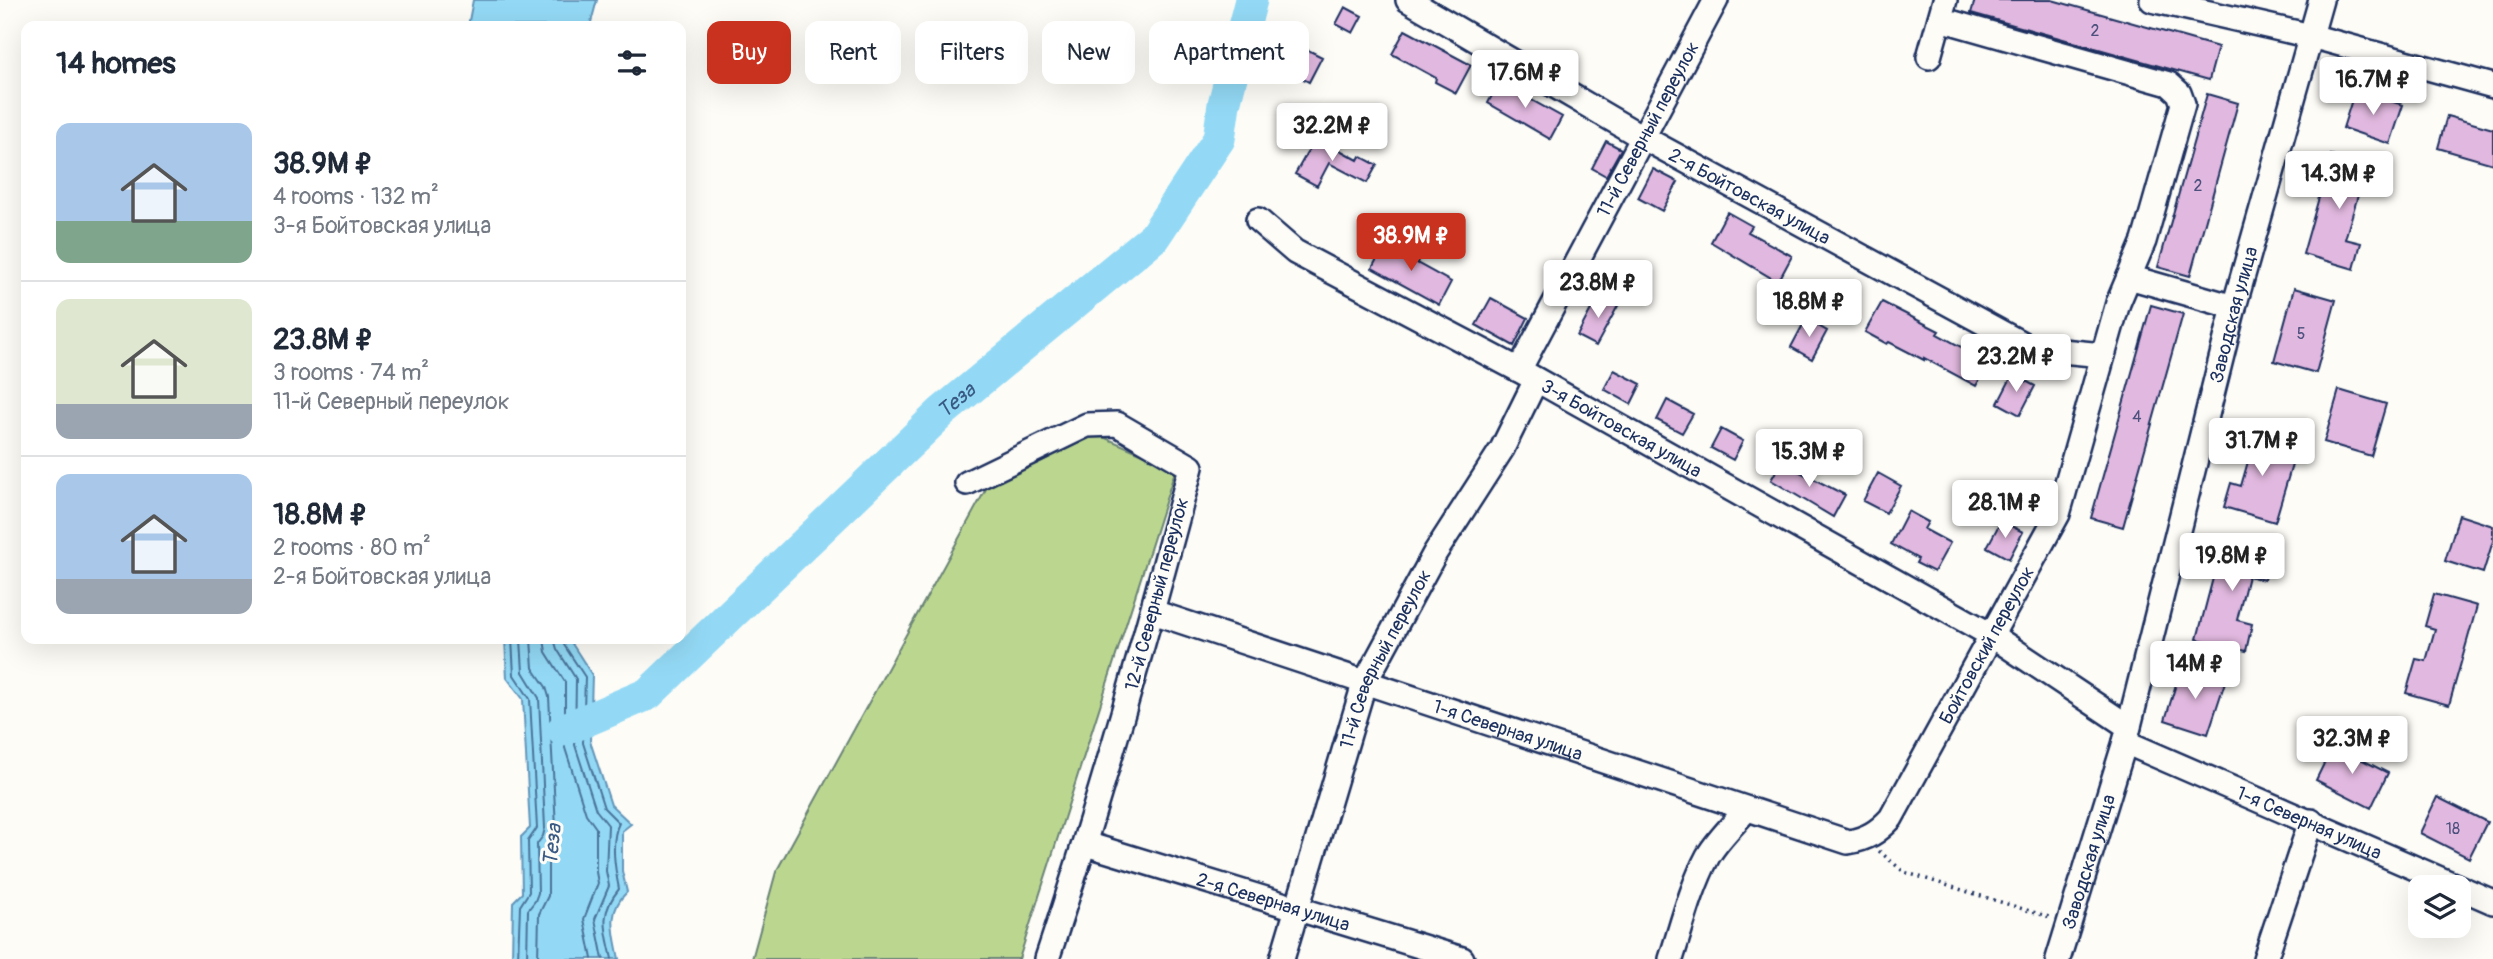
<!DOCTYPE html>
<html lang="en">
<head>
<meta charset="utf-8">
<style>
  body { margin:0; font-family:Pangolin,sans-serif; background:#f6f6f7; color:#1f2937; height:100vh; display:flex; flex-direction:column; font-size:26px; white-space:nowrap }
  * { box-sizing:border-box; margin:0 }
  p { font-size:23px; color:#747a83 }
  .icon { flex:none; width:38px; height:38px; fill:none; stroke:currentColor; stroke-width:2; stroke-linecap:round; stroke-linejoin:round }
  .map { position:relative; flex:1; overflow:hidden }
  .panel { position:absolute; left:21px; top:21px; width:665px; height:623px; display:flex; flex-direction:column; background:#fff; border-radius:14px; box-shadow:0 7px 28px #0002 }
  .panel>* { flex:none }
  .hud { position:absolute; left:707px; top:21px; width:665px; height:63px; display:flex; gap:14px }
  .fabs { position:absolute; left:2408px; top:875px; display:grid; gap:14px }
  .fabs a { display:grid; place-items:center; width:63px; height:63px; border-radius:14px; background:#fff; box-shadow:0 7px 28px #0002; font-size:35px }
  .price { position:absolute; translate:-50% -60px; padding:0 16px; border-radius:7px; background:#fff; color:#222; font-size:23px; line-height:46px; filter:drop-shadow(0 2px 4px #0008) }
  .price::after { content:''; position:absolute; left:50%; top:42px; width:21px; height:16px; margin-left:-10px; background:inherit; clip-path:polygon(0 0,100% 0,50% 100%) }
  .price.active { background:#c8321e; color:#fff }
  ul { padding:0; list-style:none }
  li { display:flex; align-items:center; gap:21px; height:175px; padding:0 35px }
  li+li { border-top:2px solid #e0e1e3 }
  li span { display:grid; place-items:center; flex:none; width:196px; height:140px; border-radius:14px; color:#555 }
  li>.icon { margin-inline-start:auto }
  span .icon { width:84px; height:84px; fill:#fffc; stroke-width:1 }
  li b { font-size:30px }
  h2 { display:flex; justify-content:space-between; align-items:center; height:84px; padding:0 35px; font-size:30px }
  .pill { padding:0 24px; border-radius:14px; background:#fff; box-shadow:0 7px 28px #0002; font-size:24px; line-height:63px }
  .pill.active { background:#c8321e; color:#fff }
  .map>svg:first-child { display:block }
</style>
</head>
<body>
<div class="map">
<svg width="2493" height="959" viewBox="0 0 2493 959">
  <rect width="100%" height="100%" fill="#fdfcf7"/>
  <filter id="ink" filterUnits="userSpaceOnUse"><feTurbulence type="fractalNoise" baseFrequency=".0143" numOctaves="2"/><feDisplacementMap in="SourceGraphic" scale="14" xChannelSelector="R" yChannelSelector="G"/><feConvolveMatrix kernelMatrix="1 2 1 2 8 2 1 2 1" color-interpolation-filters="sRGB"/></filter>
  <g filter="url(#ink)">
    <path fill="#bbd78f" stroke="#6b8376" stroke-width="2" d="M1082,428L1176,468L1019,959H752L776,872L998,467Z"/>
    <path fill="#93d9f5" stroke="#6395b9" stroke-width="2" d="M473,0H597L590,26H468Z
      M505,639H569L592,675L590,741L611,805L631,824L622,831V871L627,892C606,912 614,933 619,959H512L513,902L522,893L521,837L530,828L523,699L507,678Z"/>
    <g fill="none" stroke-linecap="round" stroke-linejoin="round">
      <path stroke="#4b739a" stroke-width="2" d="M512,639L514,675L530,699L537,828L528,841L529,892L520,906L518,959
        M521,639L523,672L539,698L545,828L543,836L537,844L538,893L535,901L528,910L527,959
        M531,639L533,668L546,687L549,697L556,827L554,839L548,848V896L539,914L538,959
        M544,639L546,652L565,682V748L586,814L596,828V872L598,883L584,919L592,959
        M554,639L557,649L576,679L575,745L596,810L608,825L606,871L609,886L595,919L603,959
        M563,639L564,645L585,677L583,743L604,808L619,823C610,841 615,869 619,889C598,915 606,930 612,959"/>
      <path stroke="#93d9f5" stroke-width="33" id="s1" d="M563,730L648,694L942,412L1154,237L1219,139L1224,104L1251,0"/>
    </g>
    <path fill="#e1b8df" stroke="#1b2f5e" stroke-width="2" d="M1975,0H2052L2218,47L2209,80L1971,13Z
      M1345,7L1362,16L1353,33L1336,24Z
      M1405,30L1471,65L1456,93L1435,82L1436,78L1392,54Z
      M1306,49L1322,57L1309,82L1293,73Z
      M1499,82L1562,117L1550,139L1488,103Z
      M2355,90L2403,105L2390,144L2343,128Z
      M2207,94L2238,103L2190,276L2158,267Z
      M2447,116L2493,129V164L2438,148Z
      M1316,137L1358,160L1360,156L1377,165L1367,183L1329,163L1317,186L1295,174Z
      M1606,141L1621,149L1606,176L1592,168Z
      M2331,155L2380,169L2372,196L2359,192L2345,239L2361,243L2354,269L2303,254Z
      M1653,169L1678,182L1662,211L1638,198Z
      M1727,212L1752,226L1748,232L1792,256L1778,282L1711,242Z
      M1387,240L1420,257L1417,263L1451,282L1439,305L1372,268Z
      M2294,288L2336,300L2316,373L2274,361Z
      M1599,294L1619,304L1596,346L1577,336Z
      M1491,298L1528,318L1514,346L1476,325Z
      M1882,302L1939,331L1937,334L1989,362L1976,386L1924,358V360L1889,342L1887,344L1865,332Z
      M2151,305L2183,314L2123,527L2091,518Z
      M1806,319L1827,331L1812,359L1791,347Z
      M1614,370L1641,384L1631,404L1604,389Z
      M2013,374L2035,386L2020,415L1998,403Z
      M2339,390L2386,404L2371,456L2324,442Z
      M1667,400L1693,414L1682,433L1657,420Z
      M1721,429L1743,441L1733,460L1711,448Z
      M2246,432L2297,448L2275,522L2224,507L2231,483L2241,486L2249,458L2239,455Z
      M1781,462L1845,495L1833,517L1771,480Z
      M1878,473L1901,486L1886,513L1863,501Z
      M1908,511L1928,522L1924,529L1950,543L1934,572L1916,563L1918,559L1891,544Z
      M2459,515L2493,526V541L2483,573L2445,561Z
      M2001,521L2023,532L2009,559L1987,547Z
      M2224,536L2272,548L2264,580L2248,576L2237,620L2252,624L2246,651L2197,639Z
      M2434,594L2477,606L2449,705L2406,693L2416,659L2426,661L2435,629L2425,626Z
      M2181,668L2225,682L2208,734L2165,720Z
      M2333,745L2388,773L2371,808L2316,780Z
      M2437,797L2487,822L2469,858L2420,833Z"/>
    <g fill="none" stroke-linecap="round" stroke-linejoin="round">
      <g stroke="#1b2f5e" stroke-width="28">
        <g id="minor">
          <path id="s2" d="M1408,0L1642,137L2030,348L2103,355"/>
          <path d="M2152,0L2311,36L2493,86"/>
          <path d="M1929,57L1945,0"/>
          <path id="s3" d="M1258,220L1295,252L1519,370L1991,635L2129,727"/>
          <path d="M2129,277L2234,307"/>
          <path id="s4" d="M1519,370L1716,0"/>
          <path d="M967,483L1087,425L1117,424L1191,467C1147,633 1101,797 1047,959"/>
          <path id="s5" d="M1153,612L1848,842C1867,839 1878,832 1891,818L2058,514L2118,303L2144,241L2183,104L2179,93L2169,84L1940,19"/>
          <path id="s6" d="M2125,742L2493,902"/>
          <path id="s7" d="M1086,844L1462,959"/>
          <path id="s8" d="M1282,959L1364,684L1435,553L1502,449L1536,380"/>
          <path d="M1671,959C1682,925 1691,888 1708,856C1718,839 1733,825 1746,810"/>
          <path id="s9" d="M2058,959L2125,742L2234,307L2321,0"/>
          <path d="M2265,959L2311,821"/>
        </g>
      </g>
      <path stroke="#1b2f5e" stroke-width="3.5" stroke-dasharray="2 5" stroke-linecap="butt" d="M1879,851L1904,872L2049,917"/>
      <use href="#minor" stroke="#fdfcf7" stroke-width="23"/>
    </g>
  </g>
  <g text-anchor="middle" stroke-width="6" stroke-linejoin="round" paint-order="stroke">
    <g font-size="16" fill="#4c517e">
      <text x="2095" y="36">2</text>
      <text x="2198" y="191">2</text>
      <text x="2301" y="339">5</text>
      <text x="2137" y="422">4</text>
      <text x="2453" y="834">18</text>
    </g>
    <g font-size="19" fill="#1b2f5e" stroke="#fdfcf7">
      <text dy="7" stroke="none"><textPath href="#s4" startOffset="273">11-й Северный переулок</textPath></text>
      <text dy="7" stroke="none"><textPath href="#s2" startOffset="394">2-я Бойтовская улица</textPath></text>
      <text dy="7" stroke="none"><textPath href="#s9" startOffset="668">Заводская улица</textPath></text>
      <text dy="7" stroke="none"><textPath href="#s3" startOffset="420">3-я Бойтовская улица</textPath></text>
      <text transform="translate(1156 594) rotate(-75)" y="7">12-й Северный переулок</text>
      <text dy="7" stroke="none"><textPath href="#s5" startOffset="980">Бойтовский переулок</textPath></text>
      <text dy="7" stroke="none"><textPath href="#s8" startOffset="318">11-й Северный переулок</textPath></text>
      <text dy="7" stroke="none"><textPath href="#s5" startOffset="374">1-я Северная улица</textPath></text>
      <text dy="7" stroke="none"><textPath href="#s6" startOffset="201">1-я Северная улица</textPath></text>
      <text dy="7" stroke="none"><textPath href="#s9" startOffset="102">Заводская улица</textPath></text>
      <text dy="7" stroke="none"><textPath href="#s7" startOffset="196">2-я Северная улица</textPath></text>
    </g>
    <g font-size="21" font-style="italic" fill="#395a84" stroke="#fdfcf7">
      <text dy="7" stroke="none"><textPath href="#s1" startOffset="518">Теза</textPath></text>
      <text transform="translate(552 845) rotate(-84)" y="7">Теза</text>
    </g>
  </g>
</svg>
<div class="fabs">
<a><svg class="icon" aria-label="layers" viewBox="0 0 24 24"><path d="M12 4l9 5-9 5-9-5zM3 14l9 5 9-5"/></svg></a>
</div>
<b class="price" style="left:1525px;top:110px">17.6M ₽</b>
<b class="price" style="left:2373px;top:117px">16.7M ₽</b>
<b class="price" style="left:1332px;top:163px">32.2M ₽</b>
<b class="price" style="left:2339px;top:211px">14.3M ₽</b>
<b class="price active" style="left:1411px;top:273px">38.9M ₽</b>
<b class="price" style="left:1598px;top:320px">23.8M ₽</b>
<b class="price" style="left:1809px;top:339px">18.8M ₽</b>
<b class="price" style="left:2016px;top:394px">23.2M ₽</b>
<b class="price" style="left:2262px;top:478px">31.7M ₽</b>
<b class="price" style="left:1809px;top:489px">15.3M ₽</b>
<b class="price" style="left:2005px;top:540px">28.1M ₽</b>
<b class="price" style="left:2232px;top:593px">19.8M ₽</b>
<b class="price" style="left:2195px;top:701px">14M ₽</b>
<b class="price" style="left:2352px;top:776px">32.3M ₽</b>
<div class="hud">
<a class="pill active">Buy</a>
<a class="pill">Rent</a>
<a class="pill">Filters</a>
<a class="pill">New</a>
<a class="pill">Apartment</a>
</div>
<section class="panel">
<h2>14 homes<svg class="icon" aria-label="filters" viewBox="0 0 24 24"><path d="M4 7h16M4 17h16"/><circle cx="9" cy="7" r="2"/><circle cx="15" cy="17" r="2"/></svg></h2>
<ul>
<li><span style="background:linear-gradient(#a9c7e8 70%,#7fa58c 0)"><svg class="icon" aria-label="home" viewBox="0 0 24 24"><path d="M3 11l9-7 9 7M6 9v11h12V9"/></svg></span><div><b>38.9M ₽</b><p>4 rooms · 132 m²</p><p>3-я Бойтовская улица</p></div></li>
<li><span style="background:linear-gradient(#dfe7d0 75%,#9aa5b1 0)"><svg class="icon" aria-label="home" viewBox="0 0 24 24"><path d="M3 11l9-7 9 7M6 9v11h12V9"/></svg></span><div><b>23.8M ₽</b><p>3 rooms · 74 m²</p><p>11-й Северный переулок</p></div></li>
<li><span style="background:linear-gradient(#a9c7e8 75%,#9aa5b1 0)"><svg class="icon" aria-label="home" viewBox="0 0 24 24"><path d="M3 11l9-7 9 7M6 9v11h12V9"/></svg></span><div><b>18.8M ₽</b><p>2 rooms · 80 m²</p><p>2-я Бойтовская улица</p></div></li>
</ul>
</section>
</div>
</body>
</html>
